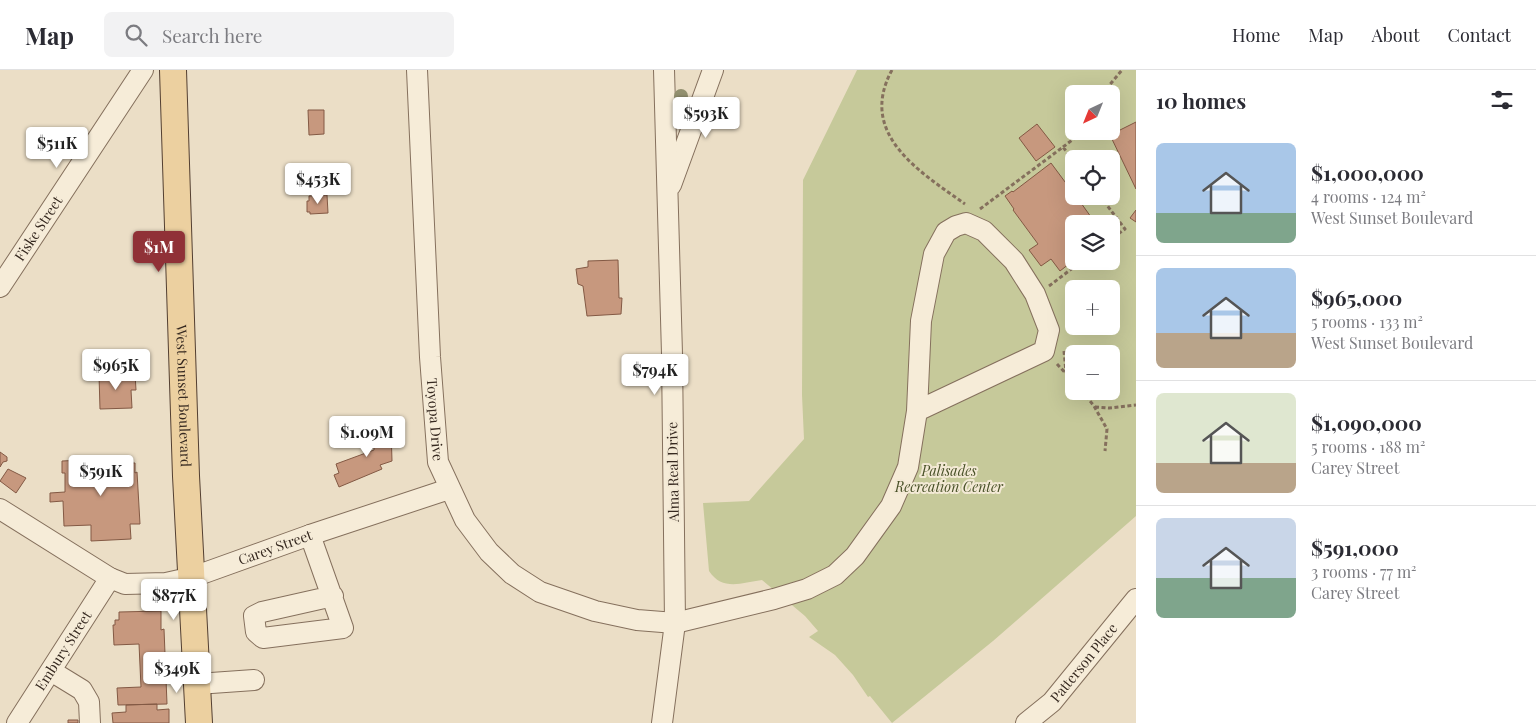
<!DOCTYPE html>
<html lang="en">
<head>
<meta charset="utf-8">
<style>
  body { margin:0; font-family:"Playfair Display",serif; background:#f2f2f3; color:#2b2b33; height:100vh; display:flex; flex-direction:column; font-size:19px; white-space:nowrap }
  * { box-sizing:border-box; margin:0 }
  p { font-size:16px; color:#7c7c81 }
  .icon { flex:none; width:28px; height:28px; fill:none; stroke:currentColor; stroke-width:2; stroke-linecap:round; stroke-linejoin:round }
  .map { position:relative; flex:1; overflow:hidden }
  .drawer { display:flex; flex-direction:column; background:#fff; width:400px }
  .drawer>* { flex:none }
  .needle { width:32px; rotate:223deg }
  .tools { position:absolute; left:1065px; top:15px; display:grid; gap:10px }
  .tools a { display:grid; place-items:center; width:55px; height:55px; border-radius:8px; background:#fff; box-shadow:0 5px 20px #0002; font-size:25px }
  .price { position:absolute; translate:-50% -42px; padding:0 11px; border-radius:5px; background:#fff; color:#222; font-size:16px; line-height:32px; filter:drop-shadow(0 1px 2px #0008) }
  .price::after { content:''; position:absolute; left:50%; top:30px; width:15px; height:11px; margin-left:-8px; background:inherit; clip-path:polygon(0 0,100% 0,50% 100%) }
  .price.selected { background:#903137; color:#fff }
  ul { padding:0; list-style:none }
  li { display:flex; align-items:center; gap:15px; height:125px; padding:0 20px }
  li+li { border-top:1px solid #e1e1e2 }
  li span { display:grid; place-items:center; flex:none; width:140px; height:100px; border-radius:8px; color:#555 }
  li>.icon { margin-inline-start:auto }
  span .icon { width:60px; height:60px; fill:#fffc; stroke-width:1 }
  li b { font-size:21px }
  h2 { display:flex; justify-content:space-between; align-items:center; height:60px; padding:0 20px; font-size:21px }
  header { display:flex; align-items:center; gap:30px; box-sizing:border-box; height:70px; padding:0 25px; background:#fff; border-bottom:1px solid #e1e1e2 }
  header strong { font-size:24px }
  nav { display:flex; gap:28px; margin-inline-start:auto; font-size:18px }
  .search { width:350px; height:45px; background:#f2f2f3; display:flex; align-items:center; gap:12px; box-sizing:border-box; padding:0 18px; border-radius:8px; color:#7c7c81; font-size:19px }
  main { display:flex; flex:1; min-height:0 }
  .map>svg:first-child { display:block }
</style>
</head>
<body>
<header>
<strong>Map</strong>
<div class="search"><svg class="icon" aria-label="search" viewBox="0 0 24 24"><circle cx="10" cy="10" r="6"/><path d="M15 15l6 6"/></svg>Search here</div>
<nav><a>Home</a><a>Map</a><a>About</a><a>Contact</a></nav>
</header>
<main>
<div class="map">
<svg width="1136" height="653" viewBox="0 0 1136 653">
  <rect width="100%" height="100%" fill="#ebdec6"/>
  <path fill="#c6c99a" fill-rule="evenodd" d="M857,0H1136V446L993,571L892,653L870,626L868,627L853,605L835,585L809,567L818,561L805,546L762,510C741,513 722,521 709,501L703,433L749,431L804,369L802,325L803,110ZM1074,24H1111V61H1074ZM1074,89H1111V126H1074ZM1074,154H1111V191H1074ZM1074,219H1111V256H1074ZM1074,284H1111V321H1074Z"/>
  <path fill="#c7987e" stroke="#835944" d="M308,40H324V64L309,65Z
    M1136,52V119L1110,65Z
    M1037,54L1055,77L1036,91L1019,68Z
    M1051,93L1074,124V126H1076L1096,154H1074V190L1060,201L1051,189L1041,196L1029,180L1038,174L1013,140L1014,139L1005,126L1012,121L1013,122Z
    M327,125L328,143L310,144V142H307V131H309V126Z
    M1136,140V152L1130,148Z
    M618,190L619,228H622L621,244L587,246L583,216L578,214L576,199L588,197V191Z
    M135,304L136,320H131L132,338L100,339L99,305Z
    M374,359H391L392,391L380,395L382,399L339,417L334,405L339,403L336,394L374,380V377H367L366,361H374Z
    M0,382L7,387V391L3,392L0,397Z
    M126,388V393H135V403L137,402L140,454H130L131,469L91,471V455L64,456L63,431L50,432V423L65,422V403H62V391Z
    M8,399L26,408L16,423L0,411Z
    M161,541V560L164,559L167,634L118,635L117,618L141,617L139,574L114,575L113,555H115V550H119V542Z
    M157,634V640L169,639V653H113L112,643L126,642V635Z
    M68,650H78V653H68Z"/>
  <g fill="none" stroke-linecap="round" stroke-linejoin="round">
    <g stroke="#85705d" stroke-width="22">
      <g id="minor">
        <path id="s1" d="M417,0L430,287L438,392L465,450L489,482L512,504L540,522L595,541L637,550L675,553L774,529L807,519L835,505L855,486L891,436L908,397L917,341L921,251L934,184L946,162L956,156L966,153L984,161L1014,191L1035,224L1049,260L1044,281L917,341"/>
        <path d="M671,115L713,0"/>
        <path id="s2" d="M0,217L143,0"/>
        <path id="s3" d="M0,439L110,508L125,514L166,513L193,507L310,465L449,419"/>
        <path d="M310,465L343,558L263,568L256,562L254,546L262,542L333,526"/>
        <path d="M51,601L82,620L89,632L90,653"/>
        <path d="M197,614L254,610"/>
        <path id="s4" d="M17,653L110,508"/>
        <path d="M662,653L675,553L672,284L664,0"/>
        <path id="s5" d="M1026,653L1052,632L1136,529"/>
      </g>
    </g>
    <g stroke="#533f31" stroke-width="28">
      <g id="major">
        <path id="s6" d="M173,0L186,406L199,653"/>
      </g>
    </g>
    <path stroke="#85705d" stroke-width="3" stroke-dasharray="4 2.5" stroke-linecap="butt" d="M892,0C857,64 920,102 965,134
      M1102,24L1122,0
      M1063,77L1084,61
      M1100,126L1125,159L1111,169
      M980,139L1063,77L1074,91
      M1049,216L1082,191
      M1064,281L1066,302L1074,299
      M1104,284L1106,282
      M1057,294L1074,312
      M1082,321L1094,336L1107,359L1105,381
      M1095,337L1109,338L1136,335"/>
    <use href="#minor" stroke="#f6ecd8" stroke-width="20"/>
    <use href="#major" stroke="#ecd0a0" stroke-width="26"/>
  </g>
  <circle fill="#92906f" cx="681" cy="26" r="7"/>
  <g text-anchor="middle" stroke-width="4" stroke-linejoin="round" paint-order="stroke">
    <g font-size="14" fill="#362920" stroke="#f3e9d5">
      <text dy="5" stroke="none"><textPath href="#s2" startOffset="70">Fiske Street</textPath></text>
      <text dy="5" stroke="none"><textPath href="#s6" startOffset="326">West Sunset Boulevard</textPath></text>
      <text dy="5" stroke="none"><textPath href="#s1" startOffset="350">Toyopa Drive</textPath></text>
      <text transform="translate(673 402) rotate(-91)" y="5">Alma Real Drive</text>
      <text dy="5" stroke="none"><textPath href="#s3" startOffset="302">Carey Street</textPath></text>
      <text dy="5" stroke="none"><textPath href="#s4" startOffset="86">Embury Street</textPath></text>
      <text dy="5" stroke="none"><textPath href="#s5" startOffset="84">Patterson Place</textPath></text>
    </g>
    <g font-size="14" font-style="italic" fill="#495128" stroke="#f3e9d5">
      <text x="949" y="406">Palisades<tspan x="949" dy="16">Recreation Center</tspan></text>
    </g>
  </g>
</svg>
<div class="tools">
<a><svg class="needle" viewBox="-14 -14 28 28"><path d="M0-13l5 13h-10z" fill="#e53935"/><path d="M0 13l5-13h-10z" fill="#7c7c81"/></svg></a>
<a><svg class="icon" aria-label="locate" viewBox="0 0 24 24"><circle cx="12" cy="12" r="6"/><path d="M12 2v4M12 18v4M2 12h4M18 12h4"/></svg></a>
<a><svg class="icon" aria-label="layers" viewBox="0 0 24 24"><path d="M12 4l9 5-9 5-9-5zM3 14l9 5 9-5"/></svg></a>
<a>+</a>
<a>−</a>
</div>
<b class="price" style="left:706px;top:69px">$593K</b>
<b class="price" style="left:57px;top:99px">$511K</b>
<b class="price" style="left:318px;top:135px">$453K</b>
<b class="price selected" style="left:159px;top:203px">$1M</b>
<b class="price" style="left:116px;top:321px">$965K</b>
<b class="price" style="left:655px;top:326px">$794K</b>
<b class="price" style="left:367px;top:388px">$1.09M</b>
<b class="price" style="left:101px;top:427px">$591K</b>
<b class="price" style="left:174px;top:551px">$877K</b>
<b class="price" style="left:177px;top:624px">$349K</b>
</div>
<section class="drawer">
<h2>10 homes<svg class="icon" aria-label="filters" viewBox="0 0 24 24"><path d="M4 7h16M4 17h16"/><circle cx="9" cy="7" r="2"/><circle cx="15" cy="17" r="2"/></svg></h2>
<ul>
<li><span style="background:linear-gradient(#a9c7e8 70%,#7fa58c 0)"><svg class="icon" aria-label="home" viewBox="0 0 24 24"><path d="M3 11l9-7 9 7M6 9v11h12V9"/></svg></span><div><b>$1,000,000</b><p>4 rooms · 124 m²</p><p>West Sunset Boulevard</p></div></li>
<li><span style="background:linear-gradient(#a9c7e8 65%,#b9a48a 0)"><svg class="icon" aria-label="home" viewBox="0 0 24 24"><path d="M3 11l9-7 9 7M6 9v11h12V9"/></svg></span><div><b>$965,000</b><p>5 rooms · 133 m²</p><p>West Sunset Boulevard</p></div></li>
<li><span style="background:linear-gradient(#dfe7d0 70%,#b9a48a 0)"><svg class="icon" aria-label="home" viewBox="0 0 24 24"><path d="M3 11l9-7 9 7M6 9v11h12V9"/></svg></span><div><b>$1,090,000</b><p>5 rooms · 188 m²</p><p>Carey Street</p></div></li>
<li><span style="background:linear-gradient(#c9d6e8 60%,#7fa58c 0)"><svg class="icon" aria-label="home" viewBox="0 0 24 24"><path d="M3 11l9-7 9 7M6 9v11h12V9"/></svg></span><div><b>$591,000</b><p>3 rooms · 77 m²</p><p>Carey Street</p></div></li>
</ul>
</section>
</main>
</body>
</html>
